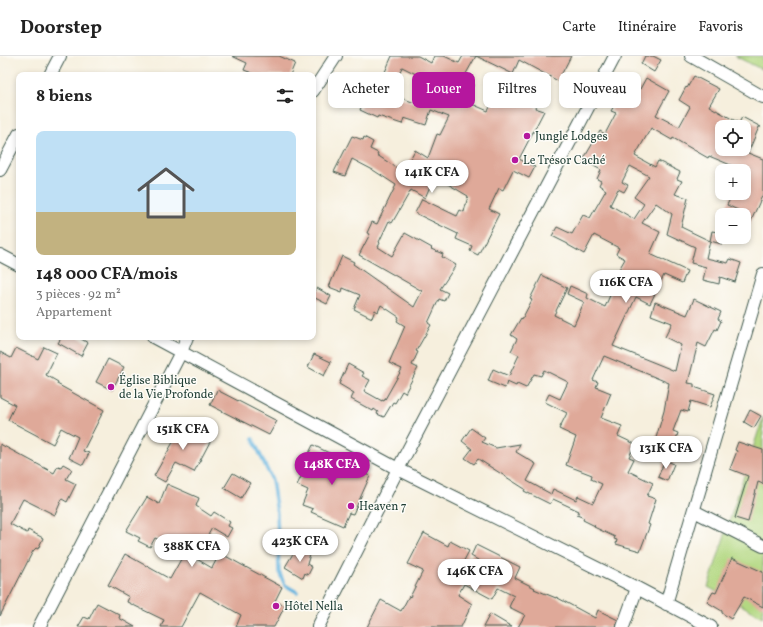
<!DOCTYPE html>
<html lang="fr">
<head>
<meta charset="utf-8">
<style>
  body { margin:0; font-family:Vollkorn,serif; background:#f2f2f2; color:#222; height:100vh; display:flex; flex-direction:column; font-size:15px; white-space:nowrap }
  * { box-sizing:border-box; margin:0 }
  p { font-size:13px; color:#767676 }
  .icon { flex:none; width:22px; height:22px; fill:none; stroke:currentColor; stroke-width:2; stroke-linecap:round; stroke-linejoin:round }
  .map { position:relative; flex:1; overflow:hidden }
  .drawer { position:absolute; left:16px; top:16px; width:300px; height:268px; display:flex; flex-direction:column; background:#fff; border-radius:8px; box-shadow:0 2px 6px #0003 }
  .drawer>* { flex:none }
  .hud { position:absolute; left:328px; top:16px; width:375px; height:36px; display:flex; gap:8px }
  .fabs { position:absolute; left:715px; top:64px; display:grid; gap:8px }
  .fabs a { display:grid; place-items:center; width:36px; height:36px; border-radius:8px; background:#fff; box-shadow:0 2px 6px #0003; font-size:20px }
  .price { position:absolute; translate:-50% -34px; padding:0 9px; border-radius:14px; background:#fff; color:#222; font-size:13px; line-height:26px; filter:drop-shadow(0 1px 2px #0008) }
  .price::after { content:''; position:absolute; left:50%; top:24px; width:12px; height:9px; margin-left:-6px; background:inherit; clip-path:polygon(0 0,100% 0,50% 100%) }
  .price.active { background:#b5179e; color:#fff }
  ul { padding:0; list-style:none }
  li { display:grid; align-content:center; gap:8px; height:212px; padding:0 20px }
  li+li { border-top:1px solid #e0e0e0 }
  li span { display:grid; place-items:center; height:124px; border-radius:8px; color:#555 }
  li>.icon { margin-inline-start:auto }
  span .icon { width:72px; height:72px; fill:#fffc; stroke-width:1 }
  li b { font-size:17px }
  h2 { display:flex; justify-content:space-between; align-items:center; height:48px; padding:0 20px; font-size:17px }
  .chip { padding:0 14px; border-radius:8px; background:#fff; box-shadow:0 2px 6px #0003; font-size:14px; line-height:36px }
  .chip.active { background:#b5179e; color:#fff }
  header { display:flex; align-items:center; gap:24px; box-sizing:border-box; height:56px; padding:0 20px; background:#fff; border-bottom:1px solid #e0e0e0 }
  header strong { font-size:19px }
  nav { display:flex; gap:22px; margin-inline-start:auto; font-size:14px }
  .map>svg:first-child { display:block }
</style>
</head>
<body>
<header>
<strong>Doorstep</strong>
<nav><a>Carte</a><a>Itinéraire</a><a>Favoris</a></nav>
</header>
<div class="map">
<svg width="763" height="571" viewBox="0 0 763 571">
  <rect width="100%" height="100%" fill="#fdfcf7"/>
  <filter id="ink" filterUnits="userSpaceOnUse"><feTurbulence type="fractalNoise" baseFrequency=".025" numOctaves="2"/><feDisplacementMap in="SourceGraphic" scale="8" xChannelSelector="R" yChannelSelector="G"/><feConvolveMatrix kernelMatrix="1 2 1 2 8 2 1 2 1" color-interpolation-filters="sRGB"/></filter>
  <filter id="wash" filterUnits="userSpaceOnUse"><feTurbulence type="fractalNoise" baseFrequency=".012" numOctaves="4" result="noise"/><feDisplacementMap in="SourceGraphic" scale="16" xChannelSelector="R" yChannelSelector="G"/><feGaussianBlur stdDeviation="0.9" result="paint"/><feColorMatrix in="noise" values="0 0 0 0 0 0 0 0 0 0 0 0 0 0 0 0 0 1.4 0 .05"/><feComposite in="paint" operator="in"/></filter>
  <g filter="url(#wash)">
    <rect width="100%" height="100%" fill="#f6efdd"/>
    <path fill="#b3d882" stroke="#698a5b" d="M735,0H763V14Z
      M763,361V561L708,531Z"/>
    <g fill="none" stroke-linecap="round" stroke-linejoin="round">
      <path stroke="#66b5e0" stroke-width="3.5" d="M253,383L272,424L277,457L279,516L285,529L297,536"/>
    </g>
    <g id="blocks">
      <path fill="#dfa999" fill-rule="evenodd" d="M232,0H279L295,7L290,19H257L244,14L247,7Z
        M392,0H418L431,7L434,0H444L459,7L463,0H476L463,23L474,28L465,45L488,55L495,41L502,45L510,29L539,44L535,52L544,55L519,103L535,111L529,122L513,114L503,134L499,132L489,153L499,158L478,199L470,195L472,190L456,183L458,178L415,157L422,143L457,160L460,154L464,156L468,140L436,121L433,129L431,128L425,142L411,134L392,167L389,165L379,186L380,187L378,191L392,200L405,177L432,192L431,193L443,198L442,201L456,209L440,233L448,237L444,245L439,243L428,267L431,269L416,295L418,296L412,309L418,312L405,337L402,335L395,347L393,346L384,361L377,358L378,356L374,353L373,355L351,343L354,337L339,328L348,308L364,317L362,320L370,324L364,335L382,345V344L384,345L402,313L389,307L405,270L397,265L399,261L381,249L378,256L375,254L372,262L354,253L360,239L343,232L342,236L329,231L342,200L354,206L353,208L414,251L422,235L359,199L370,178L367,177L372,166L377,168L396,129L373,114L352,103L345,120L334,116L352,80L363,84L364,81L373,86L370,93L378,97L377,99L403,116L415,94L428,102L437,78L440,79L449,61L431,54L426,69L404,62L402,68L378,60L377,62L360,54L364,44L367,45L372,34L375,35L381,25ZM402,11L426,23L415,47L391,38Z
        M476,0H571L558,25L519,4L513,18Z
        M645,0H653L661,4L654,16L641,8Z
        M694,20L719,33L709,50L739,67L742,61L761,71H759L748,97L763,103V138L744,181V159H736L738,154L727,149L733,137H744V119L745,115L709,100L708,102L673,82L672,84L651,72L635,100L655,111L658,105L680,116L677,123L682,125L675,138L688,142L681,171L710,185L706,202L728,207L730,203L741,207L735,226L720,221L719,228L703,224L706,211L691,207L695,191L667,178L672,158L656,147L642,167L660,176L650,198L687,215L682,227L664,219L650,248L636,241L613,290L675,315L681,289L665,281L672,267L651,259L655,246L687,259L694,243L721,256L718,263L721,265L717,274L715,273L706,291L698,287L688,327L694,328V331L715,338L710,351L691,345L688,356L681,354L673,375L678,377L672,397L653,392L664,355L669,327L604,300L593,324L598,326L596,331L611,337L601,362L622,370L618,380L635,388L629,401L634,403L628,415L653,427L647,440L656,443L648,468L650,469L640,495L616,488L617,484L614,483L615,481L594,471L595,470L583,464L584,462L577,459L579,455L553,443L550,448L524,435L525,433L478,403L474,408L465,402L472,393L462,385L471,372L485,382L482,386L496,392L520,388L516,396L536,408L527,425L551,438L553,433L576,444L578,440L593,447L602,428L591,423L592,419L566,409L576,381L559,373L567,357L545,346L549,338L560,343L568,326L544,314L541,320L534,318L526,332L517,328L516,330L507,326L505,332L488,325L493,313L509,320L519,299L511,295L517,283L511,279L521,262L522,263L532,244L530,243L542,219L567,232L554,259L574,269L584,246L567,238L570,230L588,238L587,242L605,251L620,216L618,215L625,203L616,198L619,192L594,179L584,198L568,189V188L552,180L557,171L572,178L583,159L590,162L606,134L599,129L601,125L597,123L601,114L583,104L600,75L605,78L616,57L611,55L623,34L626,36L630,28L640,33L646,22L669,35L656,59L679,71L690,51L679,44L686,31L687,32ZM722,71H744V93H722ZM630,110L649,120L634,141L644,148L634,163L610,149L618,133L624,136L628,129L622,126Z
        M712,175L722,177V188L710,185Z
        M317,232L331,240L327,248L313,241Z
        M62,281H78L88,287L81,300L58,287Z
        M44,291L57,297L46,319L58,326L57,328L104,354L83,395L89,397L83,409L69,402L78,381L61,372L53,388L8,364L15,349L0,341V296L11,302L16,292L38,303Z
        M314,298L331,306L324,320L308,311Z
        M108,303L124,311L112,334L96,326Z
        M217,334L277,365L269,379L210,349Z
        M750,354L761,360L754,372L744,366Z
        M170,367L191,377L194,372L212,382L194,416L176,407L165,426L154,420L176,381L166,375Z
        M738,386L763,394V428L758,426L748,466L735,462L748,420L730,413L737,395L735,394Z
        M0,388L54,417L58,410L61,411L63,408L72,413L66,423L76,428L67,446L62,443L55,459L23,443L10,468L27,477L28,474L43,482L38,493L36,492L33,495L0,560Z
        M313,389L351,408L349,411L370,420L353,458L349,457L343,470L311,456L313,453L302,449L308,434L297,429L308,407L305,405Z
        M665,404L674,408L667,425L658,421Z
        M233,417L250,427L241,442L224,432Z
        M167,428L199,442L196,450L211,460L214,456L230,466L228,470L232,472L227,481L212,472L195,502L212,512L220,497L282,531L275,545L285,550L274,571H236L241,559L200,536L181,571H161L164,564L127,546L129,541L108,529L125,498L170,523L185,496L155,482L150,491L138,485L140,482L126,475L147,441L159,448Z
        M424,477L448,490L450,485L469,495L458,516L482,528L490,511L471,500L476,489L520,511L515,522L535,532L534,533L556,542V541L595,562L598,554L618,564L616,571H518L525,559L509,551L514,540L498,532L492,543L464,528L458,539L472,548L461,571H367L381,544L401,555L409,540L410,541L423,515L408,508Z
        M303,492L311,495L307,508L312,511L308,519L305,517L303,522L285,511L294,496L299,500Z
        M732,502L763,516V551L744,541L731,563L722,557V555L707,546L713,536L716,537Z
        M97,547L120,559L119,562L135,571H78L84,561L89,563Z
        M490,558L512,571H483Z"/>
    </g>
  </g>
  <g filter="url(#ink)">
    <use href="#blocks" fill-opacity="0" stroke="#3f584d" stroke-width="1"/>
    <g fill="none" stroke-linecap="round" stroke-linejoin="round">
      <g stroke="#3f584d" stroke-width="14">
        <path id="minor" d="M691,0L763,41
          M50,19L60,0
          M313,35L336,0
          M0,114L19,78
          M0,199L19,209
          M153,281L398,413L637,532L711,571
          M694,455L763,490
          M666,548L763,218
          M39,571L181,296L187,281
          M318,571L398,413L615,0
          M623,571L637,532"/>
      </g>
      <use href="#minor" stroke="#fff" stroke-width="12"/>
    </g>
  </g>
  <g fill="#b5179e" stroke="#fdfcf7" stroke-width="1.5">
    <circle cx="527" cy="80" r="4"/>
    <circle cx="515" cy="104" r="4"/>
    <circle cx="111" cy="331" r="4"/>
    <circle cx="351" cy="450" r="4"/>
    <circle cx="276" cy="550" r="4"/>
  </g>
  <g text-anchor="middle" stroke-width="3" stroke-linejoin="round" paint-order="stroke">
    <g font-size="12" fill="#1f3d34" stroke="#fdfcf7" text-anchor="start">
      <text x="535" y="84">Jungle Lodges</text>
      <text x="523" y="108">Le Trésor Caché</text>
      <text x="119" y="328">Église Biblique<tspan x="119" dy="14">de la Vie Profonde</tspan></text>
      <text x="359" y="454">Heaven 7</text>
      <text x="284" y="554">Hôtel Nella</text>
    </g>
  </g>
</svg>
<div class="fabs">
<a><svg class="icon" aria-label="locate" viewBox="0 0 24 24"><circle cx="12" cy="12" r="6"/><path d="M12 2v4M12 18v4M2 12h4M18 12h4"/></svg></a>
<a>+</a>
<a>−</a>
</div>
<b class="price" style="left:432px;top:138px">141K CFA</b>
<b class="price" style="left:626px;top:248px">116K CFA</b>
<b class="price" style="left:183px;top:395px">151K CFA</b>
<b class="price" style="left:666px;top:414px">131K CFA</b>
<b class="price active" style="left:332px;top:430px">148K CFA</b>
<b class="price" style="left:300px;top:507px">423K CFA</b>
<b class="price" style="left:192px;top:512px">388K CFA</b>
<b class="price" style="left:475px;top:537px">146K CFA</b>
<div class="hud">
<a class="chip">Acheter</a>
<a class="chip active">Louer</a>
<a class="chip">Filtres</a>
<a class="chip">Nouveau</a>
</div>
<section class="drawer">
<h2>8 biens<svg class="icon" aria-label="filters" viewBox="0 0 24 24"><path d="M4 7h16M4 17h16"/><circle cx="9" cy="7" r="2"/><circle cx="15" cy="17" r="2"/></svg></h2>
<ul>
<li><span style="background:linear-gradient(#bfe0f5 65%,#c2b280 0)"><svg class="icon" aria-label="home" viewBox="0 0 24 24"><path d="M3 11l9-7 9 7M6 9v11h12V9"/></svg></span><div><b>148 000 CFA/mois</b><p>3 pièces · 92 m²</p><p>Appartement</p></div></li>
</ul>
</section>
</div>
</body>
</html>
